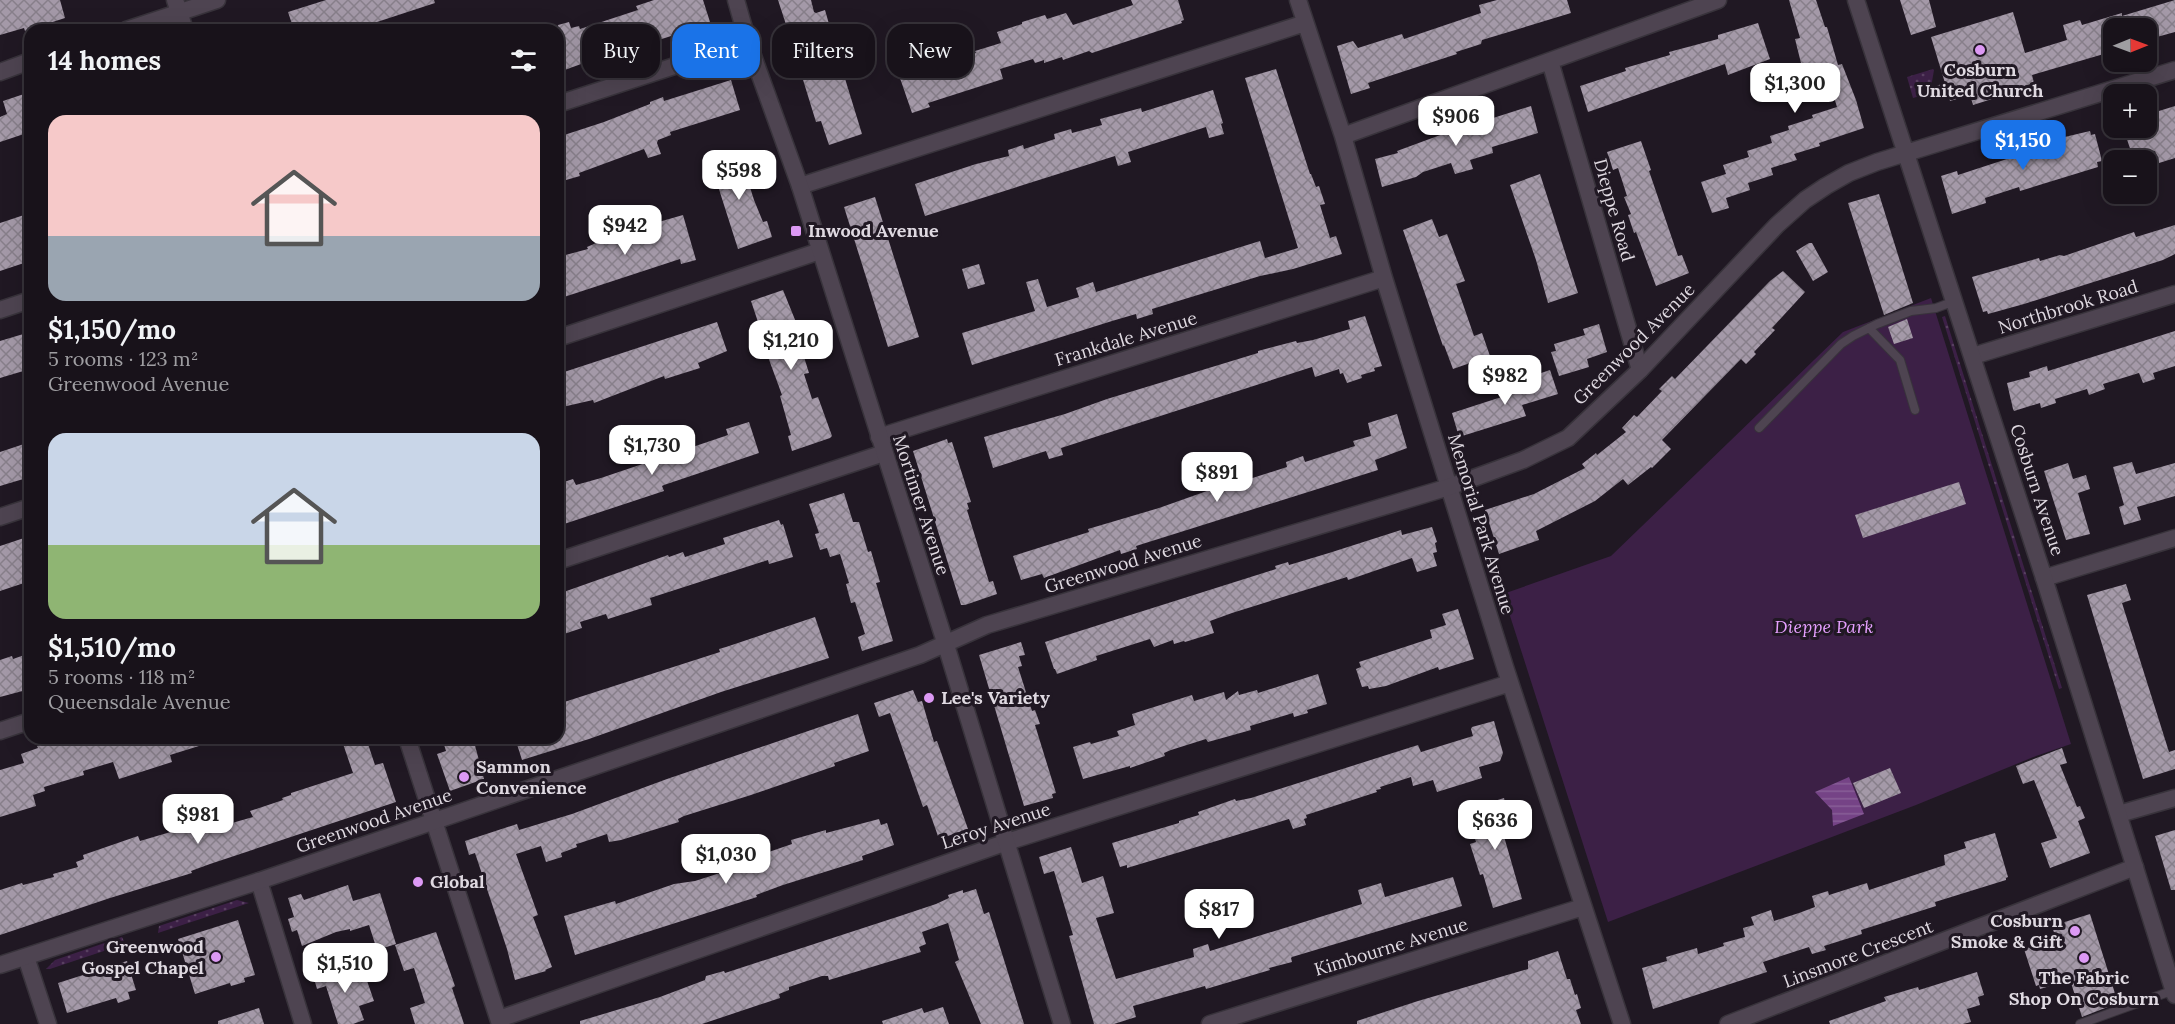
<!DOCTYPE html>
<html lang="en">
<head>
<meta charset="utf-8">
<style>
  body { margin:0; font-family:Lora,serif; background:#252027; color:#f1f3f6; height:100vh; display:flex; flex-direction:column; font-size:22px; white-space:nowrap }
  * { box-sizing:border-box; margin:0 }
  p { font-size:20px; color:#9f9ea2 }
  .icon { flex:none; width:33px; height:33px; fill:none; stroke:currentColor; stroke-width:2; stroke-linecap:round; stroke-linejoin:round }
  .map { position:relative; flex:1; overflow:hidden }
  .drawer { position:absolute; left:24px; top:24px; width:540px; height:720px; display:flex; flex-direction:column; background:#18121a; border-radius:18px; box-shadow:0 6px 24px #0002,0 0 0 2px #363239 }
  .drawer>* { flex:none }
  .guide { position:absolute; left:582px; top:24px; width:570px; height:54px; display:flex; gap:12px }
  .needle { width:39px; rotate:89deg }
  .fabs { position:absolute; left:2103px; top:18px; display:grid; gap:12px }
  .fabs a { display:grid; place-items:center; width:54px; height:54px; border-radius:12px; background:#18121a; box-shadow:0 6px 24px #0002,0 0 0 2px #363239; font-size:30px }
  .price { position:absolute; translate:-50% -51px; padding:0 14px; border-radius:12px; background:#fff; color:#222; font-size:20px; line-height:39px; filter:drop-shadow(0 2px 3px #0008) }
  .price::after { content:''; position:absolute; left:50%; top:36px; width:18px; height:14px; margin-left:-9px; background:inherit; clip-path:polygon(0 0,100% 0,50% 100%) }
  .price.current { background:#1a73e8; color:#fff }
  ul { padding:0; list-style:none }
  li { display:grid; align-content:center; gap:12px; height:318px; padding:0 24px }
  li span { display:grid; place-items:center; height:186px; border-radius:18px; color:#555 }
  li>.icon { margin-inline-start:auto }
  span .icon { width:108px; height:108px; fill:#fffc; stroke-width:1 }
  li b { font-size:26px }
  h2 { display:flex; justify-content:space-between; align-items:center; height:72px; padding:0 24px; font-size:26px }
  .chip { padding:0 21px; border-radius:18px; background:#18121a; box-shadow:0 6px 24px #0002,0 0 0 2px #363239; font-size:21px; line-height:54px }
  .chip.current { background:#1a73e8; color:#fff }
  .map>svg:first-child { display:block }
</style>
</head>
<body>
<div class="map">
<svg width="2175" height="1024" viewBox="0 0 2175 1024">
  <defs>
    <pattern id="grass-dots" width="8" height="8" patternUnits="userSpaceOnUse" patternTransform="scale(1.5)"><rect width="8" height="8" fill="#3c2046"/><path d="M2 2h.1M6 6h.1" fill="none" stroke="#584060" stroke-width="1.8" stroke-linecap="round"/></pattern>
    <pattern id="water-rules" width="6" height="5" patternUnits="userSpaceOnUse" patternTransform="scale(1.5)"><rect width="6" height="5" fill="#754386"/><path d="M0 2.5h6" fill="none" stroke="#885e97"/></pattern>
    <pattern id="building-cross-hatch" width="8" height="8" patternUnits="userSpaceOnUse" patternTransform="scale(1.5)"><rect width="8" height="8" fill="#a499a8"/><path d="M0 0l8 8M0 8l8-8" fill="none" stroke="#877f8a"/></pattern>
  </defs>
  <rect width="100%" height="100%" fill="#201823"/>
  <path fill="url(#grass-dots)" d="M1933,69L1934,70L1930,93L1913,98L1907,77Z
    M1945,316L2062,688L2059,689L1942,317Z
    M237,900L249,903L158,933L159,926Z
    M122,937L125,944L50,969H46L55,960Z"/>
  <path fill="#3c2046" d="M1931,298L2071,744L2036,756L1916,805L1608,922L1503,594L1611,556L1843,332Z"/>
  <path fill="url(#water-rules)" d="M1849,777L1864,814L1833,826L1832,810L1815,792Z"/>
  <path fill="url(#building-cross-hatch)" d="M0,0H60L65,18L25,31L24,28L0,35Z
    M326,0H434L435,3L377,22L378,26L364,30H294L288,12Z
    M654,0H703L710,22L708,24L628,50L629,54L613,59L611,53L562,71L560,66L558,67V25L569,22L571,28L579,26L580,29L638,10L636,6Z
    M778,0H811L814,12L816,13L825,10L831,31L835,29L840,44L835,46L862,134L829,145L821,121L816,122L800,70L804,69L795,39L791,40Z
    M1131,0H1178L1184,20L1181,21L1182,23L1092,53L1089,51L1063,60L1062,57L1044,63V60L1035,63L1033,59L1000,69L1003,79L928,103L930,107L912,113L892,55L912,49L918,70L976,53L975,51L1001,43L997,32L1022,24V22L1045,15L1047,19L1066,13L1073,25L1133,5Z
    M1497,0H1567L1571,13L1482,40L1481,44L1456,52L1457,54L1368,83L1370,88L1351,94L1337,46L1353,41L1358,48L1402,34L1404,39L1481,13L1479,5Z
    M1789,0H1816L1825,27H1827L1838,65L1842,64L1856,100L1864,128L1819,143L1820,146L1794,154L1797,160L1771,168L1773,175L1748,183L1750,190L1726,198L1729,208L1712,213L1701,182L1726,174L1723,165L1749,157L1747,151L1772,143L1770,136L1789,130L1788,126L1813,118L1812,115L1837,107L1824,65L1803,71L1795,39L1800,38Z
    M1900,0H1929L1936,27L1911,35Z
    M2175,0V32L2146,40V28H2114V51L2032,75L2034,83L2008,91V94L1973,105L1970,95L1950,101L1949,97L1940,100L1936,86L1945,83L1931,37L2013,12L2025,53L2067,40L2063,25L2080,20L2082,25L2122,13V16Z
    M1758,23L1770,59L1728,75L1725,64L1588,112L1580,86L1626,71L1625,68L1670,55L1669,52L1718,39V35Z
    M1276,69L1310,174H1311L1316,187L1319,186L1325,204L1320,205L1330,238L1336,236L1342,254L1293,269L1260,276L1152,309L1153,314L1137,319L1136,314L1112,321L972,365L962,333L1035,311L1026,282L1038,279L1047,307L1079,297L1076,288L1093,282L1096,292L1260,241L1265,258L1298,248L1245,78Z
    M731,80L740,110L670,132L671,135L658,140L657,143L661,154L648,158L644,149L579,173L580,176L566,180L563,172L558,173V137L604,122L650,104V102L663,97L664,101Z
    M1213,90L1223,123L1221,124L1224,134L1209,138L1206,127L1128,152L1131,162L1118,166L1115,156L925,216L915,184L976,164L1009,156L1008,150L1023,145L1024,149L1055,139L1054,134L1071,129L1072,133L1102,125L1100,119L1141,108L1142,112Z
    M30,92V132L0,142V117L7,114L3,101Z
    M1531,106L1538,133L1492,147L1493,153L1470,160L1473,169L1455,174L1451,163L1423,172L1416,177L1382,187L1375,159L1398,153L1397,151L1443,134Z
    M2175,106V158L2159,163L2155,151L2133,157L2123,128H2146V115Z
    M2090,131L2091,135L2095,134L2102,161L2097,162L2098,167L2020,191L2019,187L1985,198L1986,203L1952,214L1941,176L1957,171L1958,175L2010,158L2009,155L2025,150L2026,153L2054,145L2052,140Z
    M1641,141L1651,170L1649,171L1678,256L1682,255L1689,273L1656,286L1636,232L1634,233L1628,215L1631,214L1624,197L1627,196L1618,168L1613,170L1607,152Z
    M739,152L754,200L763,222L767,221L772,237L738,249L710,161Z
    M1540,174L1578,293L1548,303L1536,260L1510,185Z
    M1879,194L1913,303L1884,315L1848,203Z
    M875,197L919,337L888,347L844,207Z
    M30,213V261L0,271V223Z
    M683,215L696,260L681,264L680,259L561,298L558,290V257L588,249L587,247L596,243L612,238L613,240L643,231L641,227Z
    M1432,219L1439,237L1447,234L1465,281L1456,284L1474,336L1482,333L1490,356L1453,369L1444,345L1443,346L1403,230Z
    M2175,225V254L2163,260L2024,304L1988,314L1987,311L1983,312L1972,277L2039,258L2040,261L2060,255L2064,256L2134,232L2136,237Z
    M1809,243H1812L1828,272L1813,281L1796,251Z
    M979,264L985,284L968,289L962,269Z
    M1783,271L1805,292L1772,328L1775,330L1754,352L1756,354L1746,364L1741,359L1662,440L1671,449L1652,468L1651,467L1628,485L1623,479L1595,501L1536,531L1539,540L1499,554L1485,510L1534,494L1585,468L1582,464L1596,453L1597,455L1626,432L1622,428L1634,415L1637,417L1662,391L1659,389L1672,376L1675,379L1770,281Z
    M783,290L804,342L800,344L809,373L804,374L812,399L818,397L832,436L830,438L792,451L788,436L791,435L780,396L782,395L764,346H766L751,301Z
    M1365,316L1382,366L1374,368L1375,371L1361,375L1362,378L1347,383L1343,373L1340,374L1339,369L1315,377L1312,367L1061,448L1063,455L1049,459L1046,451L993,468L984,437L1065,414L1107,399L1258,353V351L1296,341L1297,343L1313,340L1350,329L1348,321Z
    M1907,319L1913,338L1894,344L1888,327Z
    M717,322L727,351L698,363L700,368L665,379L664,376L594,403L593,400L558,408V374Z
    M1599,324L1607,352L1587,359L1589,367L1559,376L1551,352L1556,351L1554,344L1585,335L1583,329Z
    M2175,331V366L2153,373L2155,379L2143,383L2139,373L2103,384L2105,389L2089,395L2087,389L2055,399L2056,403L2041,408L2040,403L2014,411L2013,409L2007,383L2030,377L2029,372L2047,366L2048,371Z
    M30,332V369L0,378V341Z
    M1550,370L1558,394L1522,405L1526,416L1459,437L1452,413L1523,390L1520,380Z
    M1397,414L1407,448L1375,460L1378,470L1136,546L1137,549L1121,554L1120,550L1044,578L1042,574L1021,580L1013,556L1089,532L1088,529L1159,508L1221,486L1236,482L1237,483L1287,467L1286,462L1303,456L1305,462L1355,446L1353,441L1371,436L1368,423Z
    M749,422L759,453L664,485L662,486L664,491L558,526V484L573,479L576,485L601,478L728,435L726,429Z
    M947,439L948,443L952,442L971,502L967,503L969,509L967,510L989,582L993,581L997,594L965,605H961L913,451Z
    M30,442V477L0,486V452Z
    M2132,462L2136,474L2175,463V496L2137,507L2141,520L2124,525L2119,507L2124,505L2113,467Z
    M2068,463L2073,479L2086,475L2090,489L2078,493L2090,534L2066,540L2044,471Z
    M1959,482L1966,504L1863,538L1855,515Z
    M844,493L853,522H859L868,552L871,551L880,582L876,583L893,641L862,651L858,637L865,634L855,602L851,603L846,584L849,583L840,554L830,557L827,548L820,550L815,534L819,533L809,504Z
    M779,520L781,525L783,524L793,557L769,564L768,560L650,598L652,605L608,619L606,614L580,622L582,628L564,634L562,627H560L558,620V594L668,555L669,557L683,552L685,557L725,544L723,538Z
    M1432,527L1437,542L1435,543L1437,552L1433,553L1437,566L1417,572L1412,558L1348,580L1347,577L1232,613L1210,621L1214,633L1185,642L1184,641L1174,644L1173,640L1154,647L1150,639L1096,656L1097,660L1057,674L1055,669H1054L1045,642L1276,569L1275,566L1288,562L1289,565L1329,553L1401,530L1402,535Z
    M30,536V581L0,591V546Z
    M2126,584L2131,600L2122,603L2169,752L2175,750V769L2143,779L2087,595Z
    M1458,609L1474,659L1439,670L1438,667L1386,686L1369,689L1368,686L1362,687L1356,669L1361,667L1359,662L1432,638L1430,630L1446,625L1442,614Z
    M815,617L829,658L721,692L589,739L522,760L515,738H558V704L720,652L719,649L726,647Z
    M1021,642L1025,655L1019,656L1022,666L1018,667L1032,711L1035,710L1040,724L1035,725L1056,793L1052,794L1053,798L1024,806L979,655Z
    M30,653V689L0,697V660L12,656L13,659Z
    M1318,674L1327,704L1307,710L1308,713L1294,717L1293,713L1250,726L1251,730L1208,742L1206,739L1171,750L1164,753L1165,756L1130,768V766L1083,779L1073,747L1090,742L1091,744L1119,736L1117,731L1135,725L1132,714L1192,695L1194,701L1224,692L1226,700L1238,691L1239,695L1257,690L1258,693Z
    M913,690L918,702L922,701L934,742L937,741L968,829L939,839L927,805L923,807L890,713L879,717L874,703Z
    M858,714L869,751L834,763L835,766L751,795L684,816L678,819L679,822L621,840L609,842L607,834L580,843L576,844L577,847L561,853L562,857L546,862L541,846L516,854L538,915L533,917L552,967L545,970L546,971L515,980L507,949L475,853L469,855L465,841L517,824L519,830L572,814L667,779Z
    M1494,721L1503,753L1500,761L1479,767L1482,778L1437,792L1433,780L1413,786L1411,777L1380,787L1381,789L1376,790L1377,792L1306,815L1307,818L1304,819L1306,825L1293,829L1289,819L1127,868V865L1120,867L1112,843L1179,823V821L1199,815L1198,812L1235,799L1236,801L1251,798L1418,745L1421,752L1473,736L1471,729L1472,727Z
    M63,738H214L215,741L170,755L172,762L119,779L113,762L83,771L84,775L44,787L45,791L33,795L36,806L0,817V770L24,763L21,754L38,748L37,746Z
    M341,738H366L375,765L383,763L396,802L210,864L191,871L192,873L110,898L0,935V890L22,883L23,885L54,877L53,874L78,867L76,862L84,859L83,855L138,836L140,841L218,818L219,821L223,820L225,825L253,817L250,811L283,800L282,798L291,795V793L353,773Z
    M442,738H473L484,779L450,791L437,754L446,751Z
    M2062,748L2067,763L2060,765L2077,807L2080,806L2085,818L2078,821L2090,853L2050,868L2041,843L2057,838L2034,780L2023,784L2016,766Z
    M1890,768L1901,793L1864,808L1853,783Z
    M1504,798L1505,802L1507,801L1515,825L1512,826L1513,829L1503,833L1522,899L1493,908L1483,874L1480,875L1470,844L1476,842L1467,813L1470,812L1469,809Z
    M879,819L881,825L887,823L894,845L862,856L863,860L783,885L756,895L757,897L575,955L564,916L615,901L616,904L674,884L695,881L723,872L722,863L762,850L763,854L792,844L791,840L826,830V833Z
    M2175,830V890H2171L2155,836Z
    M1995,833L2008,877L2006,878V880L1935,902L1936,906L1861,930L1862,934L1824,946L1826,950L1812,954L1809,947L1763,962L1767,972L1653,1009L1642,968L1667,961L1666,957L1697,948L1698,954L1724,946L1723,943L1745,937L1743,928L1754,925L1751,917L1771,910L1774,921L1799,913L1815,907L1812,896L1828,891L1829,895L1867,883L1869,890L1945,865L1944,855L1966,848L1964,842Z
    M1071,847L1082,883L1103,876L1114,913L1096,918L1116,979L1194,957L1193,949L1208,944L1210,951L1362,904L1358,890L1381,883L1385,897L1453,877L1462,906L1292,957L1291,958L1292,962L1269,968L1270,970L1206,989L1205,986L1133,1006L1136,1017L1114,1024H1094L1069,936L1073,935L1054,871L1044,874L1039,857Z
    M348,885L353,901L380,893L396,944L377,950L369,925L350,931V929L336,932L302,946L297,930L292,932L288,919L294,917L288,898L301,894L304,900Z
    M976,889L984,914L989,912L1024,1024H981L955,962L959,960L948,923L922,932L926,944L919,947L921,952L829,980L828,976H822L789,987V990L779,994L780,998L702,1024H580V1021L660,997L705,980L706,976L724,971L725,973L900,916L936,904L949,898L948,895L963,890V893Z
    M2090,914L2118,1003L2082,1017L2070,980L2040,989L2039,985L2036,986L2024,949L2056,939L2052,926Z
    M238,920L255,975L244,978L245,982L231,986L230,983L195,994L178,939Z
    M436,932L455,986L452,988L464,1024H415L410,1008L425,1003L414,968L404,971L395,945Z
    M1558,951L1567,979H1570L1575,995L1577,994L1581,1008L1576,1010L1581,1024H1357V1021L1418,1001L1528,969V961Z
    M127,961L136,990L128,992L130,999L118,1003L116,998L67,1013L58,983Z
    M348,966L352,979L365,975L374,1001L359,1006L364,1020L353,1024H338L326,986L317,989L313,975Z
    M1977,972L1984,995L1978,997L1980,1005L1967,1009L1971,1022L1963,1024H1830L1829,1021L1886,1001L1884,997L1918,987L1919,990Z
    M943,1007L949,1024H883L882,1021L922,1008L924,1013Z
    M259,1008L264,1024H218V1021Z"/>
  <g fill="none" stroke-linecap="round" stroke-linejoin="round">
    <g stroke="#38333b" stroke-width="10">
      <path id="service" d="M1869,328L1900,360L1915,410
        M1759,428L1841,344L1853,336L1877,324L1911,311L1936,308L1955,301
        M2080,1024L2174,990"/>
    </g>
    <g stroke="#38333b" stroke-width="19">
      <path id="minor" d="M175,0L185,30
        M1298,0L1343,136L1384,278L1505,667L1622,1024
        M126,30L217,0
        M1550,61L1640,370
        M0,72L30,61
        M558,104L748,42
        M1343,136L1718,0
        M800,186L1305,23
        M0,310L30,300
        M558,338L820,251
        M1973,356L2175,294
        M879,437L1384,278
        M0,517L30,507
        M558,561L884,453
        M2044,578L2175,538
        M0,731L30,721
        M407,738L500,1024
        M2119,814L2175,798
        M259,881L303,1024
        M26,957L48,1024
        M499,1019L1007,842L1510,683
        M1210,1024L1583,907
        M1728,1024L2135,867"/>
    </g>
    <g stroke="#38333b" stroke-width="19">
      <path id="tertiary" d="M736,0L748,42L800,186L946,645L1062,1024
        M1856,0L2044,578L2175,995
        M0,965L259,881L920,655L987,625L1449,487L1523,460L1568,438L1640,370L1777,225L1805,200L1826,186L1849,173L1877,162L2175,70"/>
    </g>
    <use href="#service" stroke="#4e4451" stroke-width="8"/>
    <use href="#minor" stroke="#4e4451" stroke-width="16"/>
    <use href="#tertiary" stroke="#4e4451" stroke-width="16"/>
  </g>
  <g fill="#dc99f4" stroke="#201823" stroke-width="2">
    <circle cx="1980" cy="50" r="6"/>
    <rect x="790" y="225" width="12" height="12" rx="3"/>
    <circle cx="929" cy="698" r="6"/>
    <circle cx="464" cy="777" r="6"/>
    <circle cx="418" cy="882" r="6"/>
    <circle cx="2075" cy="931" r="6"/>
    <circle cx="216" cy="957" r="6"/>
    <circle cx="2084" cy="958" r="6"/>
  </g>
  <g text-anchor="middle" stroke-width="6" stroke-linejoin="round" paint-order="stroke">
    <g font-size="18" font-weight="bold" fill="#dfd9e1" stroke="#201823" text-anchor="start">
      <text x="1980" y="76" text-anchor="middle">Cosburn<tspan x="1980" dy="21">United Church</tspan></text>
      <text x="808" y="237">Inwood Avenue</text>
      <text x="941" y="704">Lee's Variety</text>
      <text x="476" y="773">Sammon<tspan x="476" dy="21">Convenience</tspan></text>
      <text x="430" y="888">Global</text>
      <text x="2063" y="927" text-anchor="end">Cosburn<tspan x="2063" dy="21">Smoke &amp; Gift</tspan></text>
      <text x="204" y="953" text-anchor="end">Greenwood<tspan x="204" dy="21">Gospel Chapel</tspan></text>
      <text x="2084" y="984" text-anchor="middle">The Fabric<tspan x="2084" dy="21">Shop On Cosburn</tspan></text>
    </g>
    <g font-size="18" fill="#dfd9e1" stroke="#201823">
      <text transform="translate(1614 210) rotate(74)" y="6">Dieppe Road</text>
      <text transform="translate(2068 307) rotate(-17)" y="6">Northbrook Road</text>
      <text transform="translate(1126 339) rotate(-17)" y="6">Frankdale Avenue</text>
      <text transform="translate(1634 344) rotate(-45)" y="6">Greenwood Avenue</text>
      <text transform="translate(2037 490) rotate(72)" y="6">Cosburn Avenue</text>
      <text transform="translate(921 505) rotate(72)" y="6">Mortimer Avenue</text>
      <text transform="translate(1481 524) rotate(73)" y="6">Memorial Park Avenue</text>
      <text transform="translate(1123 564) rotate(-17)" y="6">Greenwood Avenue</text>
      <text transform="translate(374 821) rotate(-19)" y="6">Greenwood Avenue</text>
      <text transform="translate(996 826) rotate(-18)" y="6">Leroy Avenue</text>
      <text transform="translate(1391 947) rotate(-17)" y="6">Kimbourne Avenue</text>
      <text transform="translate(1858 954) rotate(-21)" y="6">Linsmore Crescent</text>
    </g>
    <g font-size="18" font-style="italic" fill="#e59ffe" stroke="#201823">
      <text x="1824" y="633">Dieppe Park</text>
    </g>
  </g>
</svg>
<div class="fabs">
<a><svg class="needle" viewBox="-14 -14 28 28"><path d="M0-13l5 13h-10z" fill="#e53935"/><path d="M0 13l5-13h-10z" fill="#9f9ea2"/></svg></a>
<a>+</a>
<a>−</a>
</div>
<b class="price" style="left:1795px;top:114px">$1,300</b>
<b class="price" style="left:1456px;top:147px">$906</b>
<b class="price current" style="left:2023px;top:171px">$1,150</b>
<b class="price" style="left:739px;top:201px">$598</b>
<b class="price" style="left:625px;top:256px">$942</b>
<b class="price" style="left:791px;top:371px">$1,210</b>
<b class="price" style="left:1505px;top:406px">$982</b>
<b class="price" style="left:652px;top:476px">$1,730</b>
<b class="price" style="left:1217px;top:503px">$891</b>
<b class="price" style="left:198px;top:845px">$981</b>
<b class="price" style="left:1495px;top:851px">$636</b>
<b class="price" style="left:726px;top:885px">$1,030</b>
<b class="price" style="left:1219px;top:940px">$817</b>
<b class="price" style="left:345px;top:994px">$1,510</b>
<div class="guide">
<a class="chip">Buy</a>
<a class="chip current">Rent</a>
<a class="chip">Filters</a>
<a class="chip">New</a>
</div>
<section class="drawer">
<h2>14 homes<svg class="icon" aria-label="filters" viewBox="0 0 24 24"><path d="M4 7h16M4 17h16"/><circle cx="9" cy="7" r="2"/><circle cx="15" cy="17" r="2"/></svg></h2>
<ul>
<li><span style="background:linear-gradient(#f6c9c9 65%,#9aa5b1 0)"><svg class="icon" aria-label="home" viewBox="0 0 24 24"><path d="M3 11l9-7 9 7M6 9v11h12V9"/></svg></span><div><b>$1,150/mo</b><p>5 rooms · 123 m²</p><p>Greenwood Avenue</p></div></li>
<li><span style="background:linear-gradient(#c9d6e8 60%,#8fb573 0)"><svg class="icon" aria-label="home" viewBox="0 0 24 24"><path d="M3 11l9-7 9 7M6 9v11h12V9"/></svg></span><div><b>$1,510/mo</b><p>5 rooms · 118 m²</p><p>Queensdale Avenue</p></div></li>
</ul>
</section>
</div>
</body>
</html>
